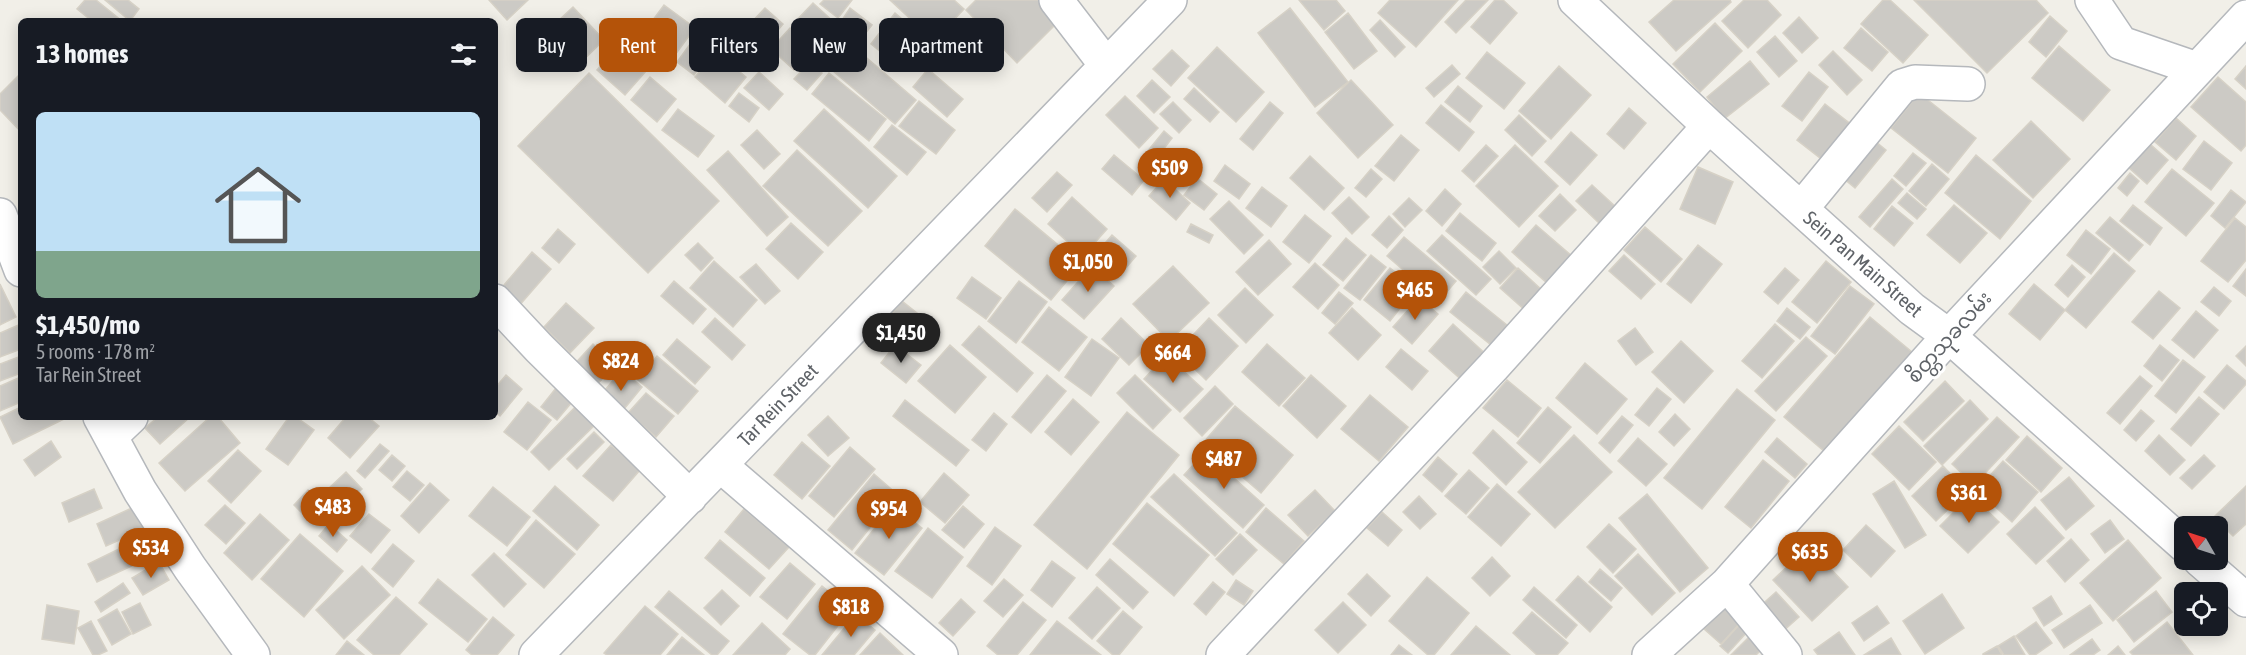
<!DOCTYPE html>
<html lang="en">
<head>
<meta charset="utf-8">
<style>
  body { margin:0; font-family:"Asap Condensed","Noto Sans Myanmar",sans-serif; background:#20242c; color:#f1f3f6; height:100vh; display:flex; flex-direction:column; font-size:22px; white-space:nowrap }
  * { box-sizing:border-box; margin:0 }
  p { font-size:20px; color:#9ea1a6 }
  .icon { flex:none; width:33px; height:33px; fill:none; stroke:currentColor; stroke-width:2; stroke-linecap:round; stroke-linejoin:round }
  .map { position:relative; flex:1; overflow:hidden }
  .drawer { position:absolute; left:18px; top:18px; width:480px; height:402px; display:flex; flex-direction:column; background:#171b24; border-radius:9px; box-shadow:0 3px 15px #0003 }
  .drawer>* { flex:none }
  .top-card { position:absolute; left:516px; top:18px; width:570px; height:54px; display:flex; gap:12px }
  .needle { width:39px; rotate:309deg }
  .buttons { position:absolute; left:2174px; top:516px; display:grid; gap:12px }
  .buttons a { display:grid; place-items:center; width:54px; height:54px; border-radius:9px; background:#171b24; box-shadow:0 3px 15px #0003; font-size:30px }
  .price { position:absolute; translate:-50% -51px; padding:0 14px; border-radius:21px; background:#b45309; color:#fff; font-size:20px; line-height:39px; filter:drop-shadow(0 2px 3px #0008) }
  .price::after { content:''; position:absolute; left:50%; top:36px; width:18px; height:14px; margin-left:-9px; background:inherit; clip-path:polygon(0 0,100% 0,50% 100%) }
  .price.current { background:#222; color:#fff }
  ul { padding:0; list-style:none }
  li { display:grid; align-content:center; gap:12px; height:318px; padding:0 18px }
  li span { display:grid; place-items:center; height:186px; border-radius:9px; color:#555 }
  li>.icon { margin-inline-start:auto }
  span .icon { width:108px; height:108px; fill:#fffc; stroke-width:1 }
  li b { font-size:26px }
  h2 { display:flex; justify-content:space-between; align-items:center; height:72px; padding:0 18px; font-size:26px }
  .chip { padding:0 21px; border-radius:9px; background:#171b24; box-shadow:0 3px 15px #0003; font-size:21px; line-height:54px }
  .chip.current { background:#b45309; color:#fff }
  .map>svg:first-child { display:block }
</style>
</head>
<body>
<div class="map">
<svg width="2246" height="655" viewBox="0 0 2246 655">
  <rect width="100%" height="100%" fill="#f1efe8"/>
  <path fill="#cccac5" stroke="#d6d1c6" stroke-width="1.5" d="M85,0H96L122,21H92L77,9Z
    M105,0H128L139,9L130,21Z
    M489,0H528L507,20Z
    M824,0H852L838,18L820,4Z
    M890,0H954L964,9L934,41Z
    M976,0H1045L1062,18L1017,63L966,10Z
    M1299,0H1336L1345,11L1324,30Z
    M1390,0H1458L1416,47L1378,13Z
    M1466,0H1488L1456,33L1445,22Z
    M1495,0H1503L1517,13L1490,44L1471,27Z
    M1674,0H1730L1731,2L1676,51L1649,22Z
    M1744,0H1767L1781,15L1748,48L1722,21Z
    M1883,0H1890L1928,35L1903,63L1861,24Z
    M1914,0H2036L2048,13L1987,73Z
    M813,3L836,24L817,43L795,22Z
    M664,5L695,28L672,59L641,36Z
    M573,7L604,40L575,68L543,35Z
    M765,8L783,24L768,42L749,25Z
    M850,8L872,25L861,39L840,23Z
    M1290,8L1348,82L1315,107L1258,33Z
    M895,13L928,41L904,71L871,44Z
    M1348,13L1377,51L1354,69L1325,32Z
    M2050,16L2067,31L2046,57L2029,42Z
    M1799,17L1818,38L1802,53L1783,33Z
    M965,19L986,39L968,58L947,38Z
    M1380,20L1405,47L1395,57L1370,30Z
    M1715,23L1742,51L1700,92L1673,64Z
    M737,25L762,44L744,67L719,48Z
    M790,28L813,49L794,70L771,49Z
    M1861,28L1888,52L1872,71L1844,48Z
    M832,35L846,47L830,66L816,54Z
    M1775,36L1797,61L1779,77L1757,52Z
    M625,39L653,63L625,95L597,70Z
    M693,40L710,53L694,75L677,62Z
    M2059,46L2110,90L2083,121L2032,78Z
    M854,47L916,100L895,124L833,71Z
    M1217,47L1264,92L1236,122L1188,78Z
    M1172,50L1189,66L1171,86L1153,69Z
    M1833,51L1862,80L1847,95L1819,65Z
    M716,52L746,77L725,103L695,77Z
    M1487,52L1525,83L1504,109L1466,78Z
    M1750,61L1769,84L1724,119L1707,97Z
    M810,62L822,73L807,90L794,79Z
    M1452,65L1460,74L1434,97L1426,88Z
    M1559,66L1591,95L1551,139L1519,111Z
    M2246,66V89L2235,79Z
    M928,69L963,99L947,117L913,87Z
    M759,72L783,94L769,110L744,88Z
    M1809,72L1828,87L1802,121L1782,106Z
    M21,73V132L0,110V94Z
    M589,73L719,201L648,273L518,146Z
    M829,73L886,119L869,141L812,94Z
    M650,77L676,99L657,122L631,100Z
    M2218,77L2246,102V145L2241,151L2191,107Z
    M1152,80L1170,97L1154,113L1137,96Z
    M1351,80L1393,125L1358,158L1317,113Z
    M1458,86L1482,106L1470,122L1445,102Z
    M1194,88L1219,112L1210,122L1184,99Z
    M739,93L759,108L749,122L729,106Z
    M1919,93L1976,138L1948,173L1891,128Z
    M1125,96L1158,128L1139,148L1106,115Z
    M919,101L955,130L936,154L899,126Z
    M1173,102L1191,120L1179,133L1160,114Z
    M1270,102L1283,113L1253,150L1240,139Z
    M1825,104L1857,129L1829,165L1797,140Z
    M1441,105L1474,132L1459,151L1426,123Z
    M1629,108L1646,123L1624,149L1607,134Z
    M678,109L714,136L698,157L662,130Z
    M824,109L897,176L868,208L794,141Z
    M1519,115L1546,141L1532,156L1505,130Z
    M2176,118L2196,136L2176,160L2155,142Z
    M2031,121L2070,159L2033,198L1993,160Z
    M892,125L926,152L907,175L874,147Z
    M757,130L780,154L764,169L741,145Z
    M1164,131L1172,138L1156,159L1147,152Z
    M1571,132L1597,155L1570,185L1545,162Z
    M1401,135L1419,150L1394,181L1375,166Z
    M1870,137L1886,150L1855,188L1838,174Z
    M2204,141L2232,163L2211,190L2183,169Z
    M2150,144L2168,160L2147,184L2129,168Z
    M1486,145L1498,156L1474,182L1462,171Z
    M1515,145L1558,186L1519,227L1476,186Z
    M797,150L862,211L828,246L763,186Z
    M728,151L788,217L767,236L707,170Z
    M1170,152L1186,163L1176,177L1160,166Z
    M1913,153L1926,163L1906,186L1894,176Z
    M1114,155L1144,180L1132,195L1102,169Z
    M1976,155L2031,201L2000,239L1945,193Z
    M1310,156L1344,188L1324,210L1290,178Z
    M1932,164L1949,179L1926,206L1909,191Z
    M1225,165L1250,184L1239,199L1214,181Z
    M1698,167L1733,182L1715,224L1680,209Z
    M1371,169L1382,179L1366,197L1355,188Z
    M2172,169L2214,203L2186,236L2145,202Z
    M1057,172L1072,185L1047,212L1032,198Z
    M2130,173L2139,181L2127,196L2118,188Z
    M1197,178L1217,194L1204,210L1184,195Z
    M1164,179L1190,203L1176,220L1149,196Z
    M1892,179L1903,189L1870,227L1859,217Z
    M1592,185L1617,208L1601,225L1576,201Z
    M1262,187L1287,206L1271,227L1246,208Z
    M1445,189L1461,204L1442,226L1426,211Z
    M2231,190L2246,202L2225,228L2211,216Z
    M1907,193L1926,209L1917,219L1898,203Z
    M1560,194L1576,210L1555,231L1539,216Z
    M1072,197L1107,229L1083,256L1048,224Z
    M1349,197L1369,217L1352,234L1332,213Z
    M1409,198L1422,210L1405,227L1393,214Z
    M1229,201L1263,235L1244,254L1210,219Z
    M1954,205L1987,233L1960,263L1927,235Z
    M2133,205L2162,228L2150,245L2120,221Z
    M1892,206L1913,223L1894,246L1874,229Z
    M1015,209L1081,264L1051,300L985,246Z
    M1460,213L1496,243L1482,261L1446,231Z
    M1305,215L1331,236L1309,263L1283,242Z
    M1389,216L1403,230L1387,248L1372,235Z
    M2110,217L2143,245L2129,261L2096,233Z
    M2235,218L2246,227V260L2228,282L2201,261Z
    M791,223L823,252L798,279L766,249Z
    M1191,224L1213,235L1209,243L1187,232Z
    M1536,225L1572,256L1548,284L1512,252Z
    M1645,227L1682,259L1661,282L1624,250Z
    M558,229L575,244L559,263L542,248Z
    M2086,230L2110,249L2091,274L2067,255Z
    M1112,235L1136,256L1118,277L1094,256Z
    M1442,235L1491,279L1476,295L1427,251Z
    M1404,237L1456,281L1439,301L1387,256Z
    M1346,238L1366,255L1343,281L1323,265Z
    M1269,240L1291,264L1258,295L1236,272Z
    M698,243L713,258L701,271L685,255Z
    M1698,245L1722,264L1691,303L1667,284Z
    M1499,251L1516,268L1500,284L1483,267Z
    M532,252L551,269L518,307L499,291Z
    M2114,253L2135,271L2086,328L2065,310Z
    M1371,255L1386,267L1360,300L1344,288Z
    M1624,255L1655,284L1641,299L1609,271Z
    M714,261L757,300L733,327L690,288Z
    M1826,261L1851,282L1817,323L1792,302Z
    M1315,263L1339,285L1318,309L1293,287Z
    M756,264L780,291L765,304L740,277Z
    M2072,265L2085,277L2068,297L2055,285Z
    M1092,266L1114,286L1084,319L1062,300Z
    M1173,266L1209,303L1169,341L1133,304Z
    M1390,268L1416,288L1390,321L1364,300Z
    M1518,268L1543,291L1526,311L1500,288Z
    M1785,268L1799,280L1778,304L1764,292Z
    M2246,269V296L2233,286Z
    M972,277L1001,298L986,319L957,298Z
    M674,281L706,309L693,324L661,296Z
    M1019,281L1047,302L1016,343L988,321Z
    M0,284L16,317L0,325Z
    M2034,284L2065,310L2040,340L2009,314Z
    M1850,286L1874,304L1835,354L1811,336Z
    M2214,287L2231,301L2219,316L2201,302Z
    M1245,288L1273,315L1246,343L1218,315Z
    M2159,291L2180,308L2153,339L2132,322Z
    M1339,292L1353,303L1335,324L1322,313Z
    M1466,292L1507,325L1491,345L1450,312Z
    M1419,298L1438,314L1412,344L1393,327Z
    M902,301L937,329L923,348L887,320Z
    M566,303L594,328L570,353L544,327Z
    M1049,307L1087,337L1059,371L1022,342Z
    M1352,308L1381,335L1358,360L1329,333Z
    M1787,308L1810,327L1800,339L1777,321Z
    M2196,311L2218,330L2194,358L2172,340Z
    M1870,317L1912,352L1825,452L1784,417Z
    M715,318L745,345L732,360L702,332Z
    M1121,318L1149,345L1129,365L1102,339Z
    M1209,318L1238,346L1206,380L1177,352Z
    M21,324V349L0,357V333Z
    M1453,324L1489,357L1465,383L1429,351Z
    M1775,324L1794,341L1762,378L1742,361Z
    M979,326L1033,373L1017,392L962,345Z
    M1635,328L1653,352L1636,365L1618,341Z
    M1806,337L1827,356L1776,411L1755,391Z
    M677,339L710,367L695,384L663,355Z
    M1092,339L1119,358L1091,396L1065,377Z
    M1681,341L1713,371L1684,403L1652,372Z
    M593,344L615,365L592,390L570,369Z
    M1267,344L1305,378L1279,406L1242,372Z
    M895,345L921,365L906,383L881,363Z
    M950,345L986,377L955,413L918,381Z
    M2160,345L2179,360L2162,381L2144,366Z
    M2246,346V366L2236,356Z
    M1401,349L1428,371L1412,390L1386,367Z
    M1166,355L1203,389L1180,412L1144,379Z
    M21,356V373L0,381V364Z
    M657,356L698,391L678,414L638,380Z
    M2183,360L2205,377L2176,413L2155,396Z
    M1585,363L1627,399L1597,434L1556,398Z
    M2227,365L2246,381V384L2224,409L2204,392Z
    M622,370L642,387L620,414L599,397Z
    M506,375L522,389L500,416L495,412V388Z
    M1047,375L1066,391L1031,433L1012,417Z
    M1135,375L1171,410L1153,429L1117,393Z
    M1311,375L1346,406L1317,438L1283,406Z
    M2140,376L2152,386L2120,424L2107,413Z
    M21,377V402L0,411V386Z
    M1507,380L1541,408L1518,437L1483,408Z
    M1945,381L1964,401L1923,441L1904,422Z
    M560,383L577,396L557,420L541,407Z
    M1215,386L1233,404L1202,436L1184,418Z
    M1657,388L1671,399L1649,426L1635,415Z
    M1737,389L1775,420L1702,509L1664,478Z
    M646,393L674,416L656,437L628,413Z
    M1370,395L1408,427L1379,461L1341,429Z
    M2199,397L2219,414L2191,446L2171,429Z
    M583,399L602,418L549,470L531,452Z
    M1073,399L1099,422L1071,455L1045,432Z
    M905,400L969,450L956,466L893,416Z
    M1970,400L1988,419L1942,465L1924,446Z
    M528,402L551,420L527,450L504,432Z
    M1235,406L1293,455L1261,493L1203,443Z
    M21,407V417H68L13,444L0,417Z
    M1548,407L1571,427L1540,463L1517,443Z
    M2141,410L2154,421L2136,441L2124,430Z
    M1127,412L1179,455L1087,569L1034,525Z
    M994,413L1007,424L986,451L972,440Z
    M1675,414L1690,429L1674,446L1659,432Z
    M828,416L849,438L828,456L808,435Z
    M1622,416L1633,425L1610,453L1599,443Z
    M158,417H190L160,444L145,428Z
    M210,417H218L240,443L185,491L159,463Z
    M289,417H296L314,430L288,465L266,449Z
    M346,417H368L379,426L350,458L328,438Z
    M1997,417L2019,437L1974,485L1952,464Z
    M1899,426L1936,462L1909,490L1872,454Z
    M1493,430L1527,462L1506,485L1473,453Z
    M594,432L604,442L577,469L567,459Z
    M1574,435L1612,472L1555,528L1518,492Z
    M2159,435L2185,460L2170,475L2145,451Z
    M2027,436L2062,468L2041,492L2006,460Z
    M1638,438L1667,464L1646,486L1618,461Z
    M1777,438L1807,464L1795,478L1765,452Z
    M51,441L61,457L35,476L24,460Z
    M802,442L830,466L802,499L774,475Z
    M380,444L389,451L365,478L357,471Z
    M611,445L640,470L613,501L583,476Z
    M850,447L875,469L834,517L809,496Z
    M238,450L261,471L231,503L208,481Z
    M1205,452L1264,505L1243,528L1184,475Z
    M392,455L405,466L392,481L379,470Z
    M2204,455L2215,466L2192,489L2180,478Z
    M1438,457L1457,474L1442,492L1423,475Z
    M1763,460L1789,481L1751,528L1725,507Z
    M2003,461L2038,492L2012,522L1977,490Z
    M1943,466L1967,491L1936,521L1912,496Z
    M1469,470L1489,488L1466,514L1445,496Z
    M407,471L424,485L410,501L393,487Z
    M346,472L362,489L343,506L328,489Z
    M944,473L969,495L945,523L920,502Z
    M874,474L897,494L852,550L828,530Z
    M1174,474L1237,533L1215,556L1151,497Z
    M2069,477L2094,506L2066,530L2041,500Z
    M1894,481L1926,535L1905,548L1873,494Z
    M430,483L449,500L419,533L401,516Z
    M1497,484L1530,514L1501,546L1468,517Z
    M555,486L599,525L577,550L533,511Z
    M2246,486V524L2233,536L2214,517Z
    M493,487L530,517L507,546L469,516Z
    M94,489L102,508L69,522L62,503Z
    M308,490L320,501L305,516L294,505Z
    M1315,490L1335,511L1308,536L1288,515Z
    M1647,494L1708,568L1680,592L1619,518Z
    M1971,495L1999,522L1968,553L1940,526Z
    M1419,496L1436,514L1420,529L1403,512Z
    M1147,503L1209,555L1174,596L1113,544Z
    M225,505L245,523L226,544L205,525Z
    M893,505L922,528L884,575L855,553Z
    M963,506L984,524L964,548L942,530Z
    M134,507L144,529L106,546L97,524Z
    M2035,507L2064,538L2036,564L2007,534Z
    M1266,508L1304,541L1284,564L1246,532Z
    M744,509L789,547L769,569L725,532Z
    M1382,512L1402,530L1388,546L1367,528Z
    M260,514L289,540L252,580L224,553Z
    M369,514L390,530L371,553L350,536Z
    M536,520L575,554L544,588L506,555Z
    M2110,520L2124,539L2105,553L2091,534Z
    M329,524L347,540L337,552L319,536Z
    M1609,524L1636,549L1613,573L1587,547Z
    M1866,525L1895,551L1871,577L1843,550Z
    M995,527L1021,546L992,585L967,566Z
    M928,528L963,557L932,598L895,571Z
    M153,532L162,552L142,562L133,541Z
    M300,534L343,571L304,617L261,579Z
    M1240,534L1257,550L1233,575L1216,559Z
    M2071,539L2089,560L2065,582L2047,561Z
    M720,540L765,578L750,596L705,558Z
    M2128,540L2161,578L2113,621L2080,583Z
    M393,544L414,561L393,587L372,569Z
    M125,546L134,565L97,582L88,564Z
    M1809,546L1848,587L1812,621L1773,580Z
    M494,553L526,584L504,607L472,575Z
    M1638,554L1675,593L1652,615L1615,576Z
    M1492,557L1510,576L1490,596L1472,578Z
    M1110,559L1148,592L1133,609L1096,575Z
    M1052,561L1075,578L1052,607L1031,590Z
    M159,562L169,580L143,595L132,578Z
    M790,563L815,584L787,619L760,597Z
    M362,566L390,595L344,639L316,610Z
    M1600,569L1622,588L1611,601L1589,582Z
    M1367,574L1390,596L1371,616L1348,594Z
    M1578,576L1612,607L1590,632L1556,600Z
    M1427,577L1469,613L1434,655H1428L1389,621Z
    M438,579L487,619L468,642L419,603Z
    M1004,579L1023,595L1003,617L984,601Z
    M1236,580L1253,591L1244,605L1227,594Z
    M1213,582L1225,592L1206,615L1194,604Z
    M123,583L130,593L101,612L95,602Z
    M822,586L851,609L815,655H810L783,634Z
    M1097,587L1120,608L1092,639L1069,618Z
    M1534,587L1577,625L1566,638L1523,600Z
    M722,590L739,606L721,625L704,608Z
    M669,591L729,641L717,655H712L655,607Z
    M2156,591L2172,612L2134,642L2117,620Z
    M1776,592L1799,617L1781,633L1758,608Z
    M1942,594L1964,628L1925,654L1903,621Z
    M2051,596L2062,614L2044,626L2033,608Z
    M396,597L427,624L399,655H374L357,640Z
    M961,599L975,612L953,636L939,623Z
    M1023,602L1046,620L1017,655H998L987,646Z
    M1343,602L1366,625L1338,653L1315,630Z
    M140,603L151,625L133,634L122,612Z
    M47,605L79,611L74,644L42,639Z
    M2090,605L2102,623L2064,648L2052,630Z
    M645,606L678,634L660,655H607L604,653Z
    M1877,606L1889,623L1864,641L1852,623Z
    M1724,607L1741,622L1721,644L1704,629Z
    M117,609L131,634L112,645L98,620Z
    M1123,611L1142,627L1119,655H1113L1097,641Z
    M1532,612L1568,643L1557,655H1537L1513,633Z
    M856,614L875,630L854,655H822Z
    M493,617L514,635L497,655H472L466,650Z
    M91,621L107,651L98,655H93L78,628Z
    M1057,621L1101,655H1030Z
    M2036,622L2052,643L2035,655H2030L2016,636Z
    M2167,622L2193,655H2133L2130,652Z
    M762,623L790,649L785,655H733Z
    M1740,624L1748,631L1728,653L1720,646Z
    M1476,626L1510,655H1451Z
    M1756,630L1768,643L1756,655H1731Z
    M1839,632L1855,655H1818L1814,650Z
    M880,633L903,655H860Z
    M2014,636L2025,655H2004L1998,646Z
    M682,637L704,655H667Z
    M1891,638L1901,655H1864Z
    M2092,639L2100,650L2093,655H2070Z
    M347,641L364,655H336Z
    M1399,645L1412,655H1391Z
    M1997,646L2002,655H1983V654Z
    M2118,646L2125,655H2108Z"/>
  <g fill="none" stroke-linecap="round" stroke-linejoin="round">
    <g stroke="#b5b8bc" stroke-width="36">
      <path id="minor" d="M1056,0L1106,65
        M1575,0L1709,126L1912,309L1949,336L2184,545
        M2092,0L2121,43L2197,69
        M1801,209L1902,86L1915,82L1968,84
        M0,215L21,270
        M495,301L539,348L690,497
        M100,417L140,491L190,568L253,655
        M111,436L131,417
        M720,465L941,655
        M2200,560L2246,600
        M1727,584L1785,655
        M536,655L1170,0
        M1223,655L1493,367L1709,126
        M1649,655L1727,584L1949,336L2246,17"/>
    </g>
    <use href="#minor" stroke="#fff" stroke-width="33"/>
  </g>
  <g text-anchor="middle" stroke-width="6" stroke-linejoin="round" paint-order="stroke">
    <g font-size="20" fill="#5f6368" stroke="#fff">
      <text transform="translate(1863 264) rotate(41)" y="7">Sein Pan Main Street</text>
      <text transform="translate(1949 337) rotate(-48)" y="7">စိတ္တသုခလမ်း</text>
      <text transform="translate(778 405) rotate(-46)" y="7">Tar Rein Street</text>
    </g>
  </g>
</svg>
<div class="buttons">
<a><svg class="needle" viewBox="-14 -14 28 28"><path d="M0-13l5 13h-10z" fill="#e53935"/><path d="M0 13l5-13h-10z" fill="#9ea1a6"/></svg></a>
<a><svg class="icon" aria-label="locate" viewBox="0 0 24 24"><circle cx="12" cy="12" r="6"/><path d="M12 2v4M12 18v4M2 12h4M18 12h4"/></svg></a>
</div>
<b class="price" style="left:1170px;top:199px">$509</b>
<b class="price" style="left:1088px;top:293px">$1,050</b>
<b class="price" style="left:1415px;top:321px">$465</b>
<b class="price current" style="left:901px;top:364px">$1,450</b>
<b class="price" style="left:1173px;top:384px">$664</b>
<b class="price" style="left:621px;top:392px">$824</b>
<b class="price" style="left:1224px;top:490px">$487</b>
<b class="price" style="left:1969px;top:524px">$361</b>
<b class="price" style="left:333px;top:538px">$483</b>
<b class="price" style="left:889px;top:540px">$954</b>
<b class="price" style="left:151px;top:579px">$534</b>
<b class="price" style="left:1810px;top:583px">$635</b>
<b class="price" style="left:851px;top:638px">$818</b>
<div class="top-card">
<a class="chip">Buy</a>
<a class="chip current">Rent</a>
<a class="chip">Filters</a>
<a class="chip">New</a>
<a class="chip">Apartment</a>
</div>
<section class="drawer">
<h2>13 homes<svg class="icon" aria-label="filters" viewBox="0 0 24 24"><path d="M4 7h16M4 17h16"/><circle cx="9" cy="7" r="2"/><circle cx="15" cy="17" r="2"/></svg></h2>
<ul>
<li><span style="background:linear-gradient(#bfe0f5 75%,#7fa58c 0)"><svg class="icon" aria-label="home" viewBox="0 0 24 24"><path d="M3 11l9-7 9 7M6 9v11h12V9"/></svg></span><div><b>$1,450/mo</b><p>5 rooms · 178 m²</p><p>Tar Rein Street</p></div></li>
</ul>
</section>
</div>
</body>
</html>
